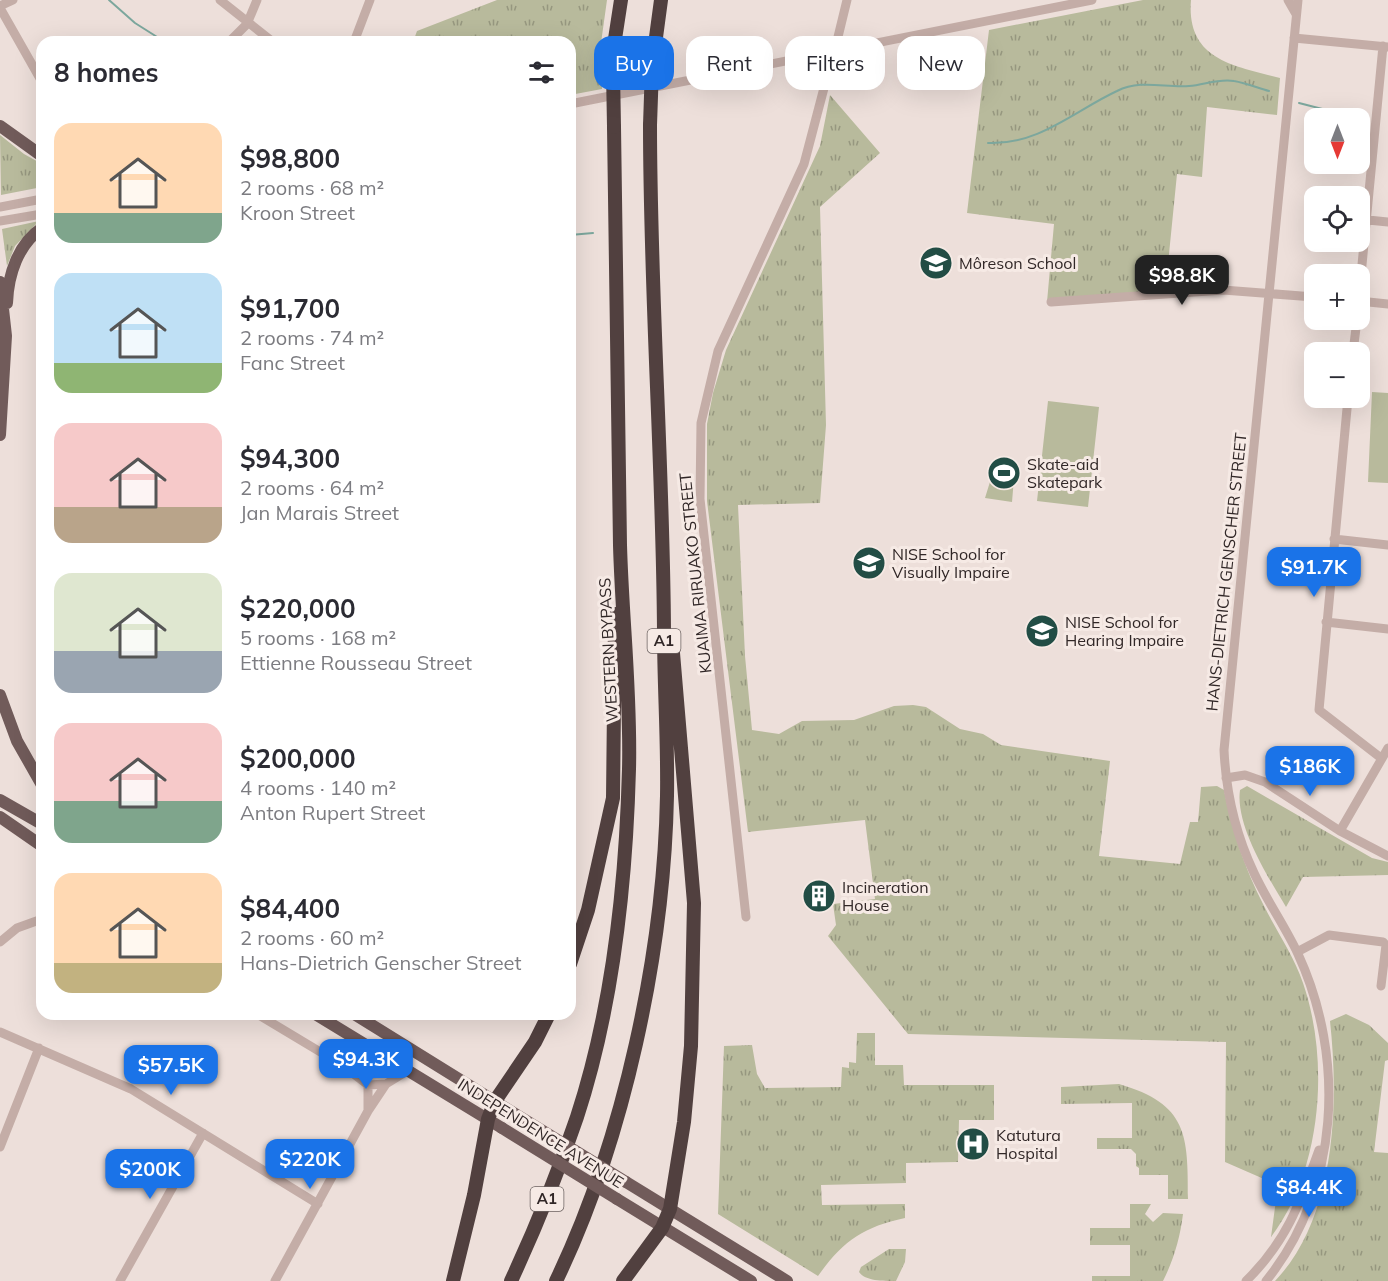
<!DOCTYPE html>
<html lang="en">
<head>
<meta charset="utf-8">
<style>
  body { margin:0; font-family:Mulish,sans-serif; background:#f2f2f3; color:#2b2b33; height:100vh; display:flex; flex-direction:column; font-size:22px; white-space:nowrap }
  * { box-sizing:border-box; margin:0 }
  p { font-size:20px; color:#7c7c81 }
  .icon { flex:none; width:33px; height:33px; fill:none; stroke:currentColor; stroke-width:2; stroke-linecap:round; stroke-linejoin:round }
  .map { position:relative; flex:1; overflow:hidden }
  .panel { position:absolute; left:36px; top:36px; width:540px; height:984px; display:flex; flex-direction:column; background:#fff; border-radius:18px; box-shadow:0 6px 24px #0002 }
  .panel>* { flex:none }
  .top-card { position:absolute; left:594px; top:36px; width:570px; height:54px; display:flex; gap:12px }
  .needle { width:39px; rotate:180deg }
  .fabs { position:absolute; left:1304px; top:108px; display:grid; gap:12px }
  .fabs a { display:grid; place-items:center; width:66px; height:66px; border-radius:12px; background:#fff; box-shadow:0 6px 24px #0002; font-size:30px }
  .price { position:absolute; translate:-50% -51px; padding:0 14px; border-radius:12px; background:#1a73e8; color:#fff; font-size:20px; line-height:39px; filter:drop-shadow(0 2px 3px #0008) }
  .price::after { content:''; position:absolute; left:50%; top:36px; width:18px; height:14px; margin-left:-9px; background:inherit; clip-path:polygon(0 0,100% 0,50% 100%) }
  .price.selected { background:#222; color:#fff }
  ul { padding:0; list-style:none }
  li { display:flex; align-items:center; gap:18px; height:150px; padding:0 18px }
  li span { display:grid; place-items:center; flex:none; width:168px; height:120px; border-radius:18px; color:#555 }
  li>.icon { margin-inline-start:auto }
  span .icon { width:72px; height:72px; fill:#fffc; stroke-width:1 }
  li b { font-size:26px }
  h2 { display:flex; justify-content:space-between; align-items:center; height:72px; padding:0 18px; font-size:26px }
  .pill { padding:0 21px; border-radius:18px; background:#fff; box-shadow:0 6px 24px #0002; font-size:21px; line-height:54px }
  .pill.selected { background:#1a73e8; color:#fff }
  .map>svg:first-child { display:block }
</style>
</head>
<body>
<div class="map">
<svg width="1388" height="1281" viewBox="0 0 1388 1281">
  <defs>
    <pattern id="grass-tufts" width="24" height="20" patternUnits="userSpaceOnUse" patternTransform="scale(1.5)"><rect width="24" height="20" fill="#b8ba9c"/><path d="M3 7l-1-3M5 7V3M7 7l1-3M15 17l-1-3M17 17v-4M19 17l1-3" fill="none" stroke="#96977f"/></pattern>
  </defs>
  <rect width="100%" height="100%" fill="#eddfda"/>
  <path fill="url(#grass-tufts)" d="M497,0H607L601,43L602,89L570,95V42H413L417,31Z
    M1143,0H1191C1186,60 1234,66 1280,78L1277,115L1207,107L1202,177L1177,174L1165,294L1047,302L1054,224L967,213L989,30Z
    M830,95L880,153L820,207L826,425L820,503L738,505L745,656L752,730L779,734L802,721L854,720L894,706L913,705L926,707L960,729L983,734L1001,745L1110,761L1099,856L1180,864L1190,822H1198L1201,787L1217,786L1224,790C1232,831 1245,869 1264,906C1277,932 1294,956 1303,983C1330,1061 1322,1170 1271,1237L1278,1185L1225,1162L1226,1042L908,1034L828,936L836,925L833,904L875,899L865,820L748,832L707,501V424L713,393L726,350L820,146Z
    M0,135L24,154L42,164V187L1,195Z
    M39,221L15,246L7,266L2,229Z
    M1247,786L1372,858L1388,862V875L1303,877L1286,907C1268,877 1235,825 1240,790Z
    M1346,1014L1369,1025L1388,1043V1060L1385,1061L1374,1152L1388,1153V1281H1275C1336,1217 1339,1104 1330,1021Z
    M857,1033H875V1065H903L904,1085H994V1120H959L958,1162L906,1163V1183L821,1185L822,1205L905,1204V1218C863,1227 843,1241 818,1276L718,1214L724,1046L752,1045L757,1074L765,1088L841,1087L842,1067L849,1068V1062L856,1063Z
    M1119,1084C1188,1104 1188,1135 1188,1199H1168V1175H1139V1168L1136,1166V1154L1131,1149H1097V1138H1132V1103L1061,1104V1087Z
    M1130,1204H1151L1145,1214L1153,1222L1163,1213L1183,1214C1180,1238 1174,1259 1163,1281H1092V1276H1130V1245H1090V1228H1130Z
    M889,1249H906L905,1262L896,1281C883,1281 865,1281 859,1272L861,1267Z"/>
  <path fill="#b8ba9c" d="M1372,392L1388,393V483L1368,482Z
    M1048,401L1099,407L1088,507L1037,501Z
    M997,459L1015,466L1012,502L985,498Z"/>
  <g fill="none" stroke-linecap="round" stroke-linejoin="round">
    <path stroke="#7ca79d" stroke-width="2" d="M109,0L135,23L165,42
      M1299,103L1365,120
      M988,143C1039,145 1074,111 1117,91C1141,79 1165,88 1189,86C1204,85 1219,78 1234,81C1246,83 1258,88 1269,91
      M570,235L593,233"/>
    <path stroke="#c4ada7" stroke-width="9" d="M220,0L273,42
      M1288,0L1296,14
      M0,6L13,0
      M0,8L42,82
      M1294,38L1388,47
      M837,41L847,0
      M229,42L247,24L257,0
      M354,42L370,0
      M570,104L1092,0
      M0,207L42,199
      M1368,220L1388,222
      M0,221L42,214
      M1359,296L1383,46
      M1359,301L1388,304
      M1051,302L1223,290L1314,297
      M1353,352L1357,320
      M1348,398L1319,710L1381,758
      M1334,539L1388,545
      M1326,622L1388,629
      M1226,778L1245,775L1265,782L1340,831L1388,856
      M1340,831L1388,748
      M746,917L700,499L701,423L718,351L804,164L824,88
      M0,942L17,928L42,919
      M1297,952L1329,935L1383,942L1386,945L1381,986
      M257,1014L342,1065L368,1085L386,1084
      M0,1032L131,1089L318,1204
      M368,1111V1085
      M0,1147L39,1048
      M120,1281L203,1133
      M275,1281L368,1111L386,1084L407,1071
      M1246,1281C1287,1241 1300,1203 1319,1150
      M1266,1281C1340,1189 1346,1058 1298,954C1285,926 1267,901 1254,873C1236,835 1226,792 1224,750L1298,0"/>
    <path stroke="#715b5a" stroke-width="12" d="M0,126L42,156
      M0,282L6,336L0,435
      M7,303C8,275 18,244 42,228
      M0,695L17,741L42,785
      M0,800L42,824
      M0,817L42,846
      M315,1014L502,1128
      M354,1014L512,1112
      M626,1182L787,1281
      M617,1199L751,1281"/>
    <path stroke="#51403f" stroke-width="14" d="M652,67L661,0
      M613,71V52L621,0
      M570,964L588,910L613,798L615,614
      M453,1281L474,1195L488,1119L495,1101L535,1042L549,1014
      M511,1281C536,1227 558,1173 577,1117C613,1007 626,884 629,769C631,694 622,619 620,545C617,405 615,266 614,127
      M556,1281C624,1140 664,952 667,796C668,741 664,686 664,631C663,462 650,294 650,125
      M623,1281L662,1228L670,1209L684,1122L691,1046L694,903L672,641"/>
    <path stroke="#c4ada7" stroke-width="9" d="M824,88L837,41"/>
    <path stroke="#715b5a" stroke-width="12" d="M512,1112L626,1182
      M502,1128L617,1199"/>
    <path stroke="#51403f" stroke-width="14" d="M613,71L614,127
      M650,125L652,67"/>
  </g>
  <defs>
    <g id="school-disc" transform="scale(1.725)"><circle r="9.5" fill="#224d45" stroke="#f6eae5"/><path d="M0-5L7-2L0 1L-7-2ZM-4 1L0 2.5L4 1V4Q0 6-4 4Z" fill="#fff"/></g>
    <g id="stadium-disc" transform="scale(1.725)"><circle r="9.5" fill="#224d45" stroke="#f6eae5"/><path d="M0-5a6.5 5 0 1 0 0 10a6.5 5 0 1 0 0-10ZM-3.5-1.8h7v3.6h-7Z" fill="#fff"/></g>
    <g id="building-disc" transform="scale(1.725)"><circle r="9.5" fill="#224d45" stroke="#f6eae5"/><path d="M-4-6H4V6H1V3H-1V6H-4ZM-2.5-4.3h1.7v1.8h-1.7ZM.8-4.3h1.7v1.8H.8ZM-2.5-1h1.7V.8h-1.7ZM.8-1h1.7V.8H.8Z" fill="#fff"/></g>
    <g id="hospital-disc" transform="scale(1.725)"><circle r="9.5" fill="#224d45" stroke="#f6eae5"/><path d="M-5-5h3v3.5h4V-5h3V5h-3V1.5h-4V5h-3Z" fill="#fff"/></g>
  </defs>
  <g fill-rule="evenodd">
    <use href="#school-disc" x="936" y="263"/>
    <use href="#stadium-disc" x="1004" y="473"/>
    <use href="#school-disc" x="869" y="563"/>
    <use href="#school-disc" x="1042" y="631"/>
    <use href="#building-disc" x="819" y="896"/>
    <use href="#hospital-disc" x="973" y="1144"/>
  </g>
  <g text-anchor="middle" stroke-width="6" stroke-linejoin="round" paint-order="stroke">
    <g fill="#f6eae5" stroke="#6c6260" stroke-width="1.5">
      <rect x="647.5" y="629" width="33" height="24" rx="4.5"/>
      <rect x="530.5" y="1187" width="33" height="24" rx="4.5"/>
    </g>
    <g font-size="15" font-weight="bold" fill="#312727">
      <text x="664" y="646">A1</text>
      <text x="547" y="1204">A1</text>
    </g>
    <g font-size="16" fill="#312727" stroke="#f6eae5" text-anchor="start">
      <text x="959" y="269">Môreson School</text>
      <text x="1027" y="470">Skate-aid<tspan x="1027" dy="18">Skatepark</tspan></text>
      <text x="892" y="560">NISE School for<tspan x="892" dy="18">Visually Impaire</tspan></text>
      <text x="1065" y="628">NISE School for<tspan x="1065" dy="18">Hearing Impaire</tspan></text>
      <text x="842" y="893">Incineration<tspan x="842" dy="18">House</tspan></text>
      <text x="996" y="1141">Katutura<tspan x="996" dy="18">Hospital</tspan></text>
    </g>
    <g font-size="16" fill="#312727" stroke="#f6eae5">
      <text transform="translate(1226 572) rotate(-84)" y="6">HANS-DIETRICH GENSCHER STREET</text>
      <text transform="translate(695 573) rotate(-96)" y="6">KUAIMA RIRUAKO STREET</text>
      <text transform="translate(608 650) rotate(-93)" y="6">WESTERN BYPASS</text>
      <text transform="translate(541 1133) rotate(32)" y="6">INDEPENDENCE AVENUE</text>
    </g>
  </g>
</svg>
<div class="fabs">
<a><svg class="needle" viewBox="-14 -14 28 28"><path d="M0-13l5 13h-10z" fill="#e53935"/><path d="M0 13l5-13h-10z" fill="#7c7c81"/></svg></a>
<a><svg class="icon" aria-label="locate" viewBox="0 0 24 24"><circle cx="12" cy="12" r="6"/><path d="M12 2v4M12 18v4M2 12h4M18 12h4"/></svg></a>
<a>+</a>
<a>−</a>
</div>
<b class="price selected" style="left:1182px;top:306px">$98.8K</b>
<b class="price" style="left:1314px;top:598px">$91.7K</b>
<b class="price" style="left:1310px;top:797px">$186K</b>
<b class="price" style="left:366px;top:1090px">$94.3K</b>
<b class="price" style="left:171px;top:1096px">$57.5K</b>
<b class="price" style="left:310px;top:1190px">$220K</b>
<b class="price" style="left:150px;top:1200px">$200K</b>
<b class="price" style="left:1309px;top:1218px">$84.4K</b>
<div class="top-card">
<a class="pill selected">Buy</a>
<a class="pill">Rent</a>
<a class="pill">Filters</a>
<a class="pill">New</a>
</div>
<section class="panel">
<h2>8 homes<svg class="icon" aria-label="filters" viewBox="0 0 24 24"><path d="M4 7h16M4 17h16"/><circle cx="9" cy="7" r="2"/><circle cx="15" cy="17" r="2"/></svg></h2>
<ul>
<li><span style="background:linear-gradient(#ffd9b3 75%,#7fa58c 0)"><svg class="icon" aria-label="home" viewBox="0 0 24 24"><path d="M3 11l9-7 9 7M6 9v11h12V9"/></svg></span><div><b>$98,800</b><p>2 rooms · 68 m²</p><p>Kroon Street</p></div></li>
<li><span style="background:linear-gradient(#bfe0f5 75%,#8fb573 0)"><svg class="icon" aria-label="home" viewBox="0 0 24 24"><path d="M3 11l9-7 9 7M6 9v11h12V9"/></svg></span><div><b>$91,700</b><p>2 rooms · 74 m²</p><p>Fanc Street</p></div></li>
<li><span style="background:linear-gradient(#f6c9c9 70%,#b9a48a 0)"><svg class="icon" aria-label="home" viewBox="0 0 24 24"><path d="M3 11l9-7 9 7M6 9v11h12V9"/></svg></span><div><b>$94,300</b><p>2 rooms · 64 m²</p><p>Jan Marais Street</p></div></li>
<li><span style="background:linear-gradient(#dfe7d0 65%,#9aa5b1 0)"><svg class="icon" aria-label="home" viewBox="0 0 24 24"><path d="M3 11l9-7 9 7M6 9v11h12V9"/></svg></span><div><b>$220,000</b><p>5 rooms · 168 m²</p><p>Ettienne Rousseau Street</p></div></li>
<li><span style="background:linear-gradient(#f6c9c9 65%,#7fa58c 0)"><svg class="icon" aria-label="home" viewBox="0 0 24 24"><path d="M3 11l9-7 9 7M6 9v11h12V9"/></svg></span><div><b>$200,000</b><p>4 rooms · 140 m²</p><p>Anton Rupert Street</p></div></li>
<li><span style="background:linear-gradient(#ffd9b3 75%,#c2b280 0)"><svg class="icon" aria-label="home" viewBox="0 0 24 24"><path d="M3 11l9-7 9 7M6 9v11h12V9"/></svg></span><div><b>$84,400</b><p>2 rooms · 60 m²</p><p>Hans-Dietrich Genscher Street</p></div></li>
</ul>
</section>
</div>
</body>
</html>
